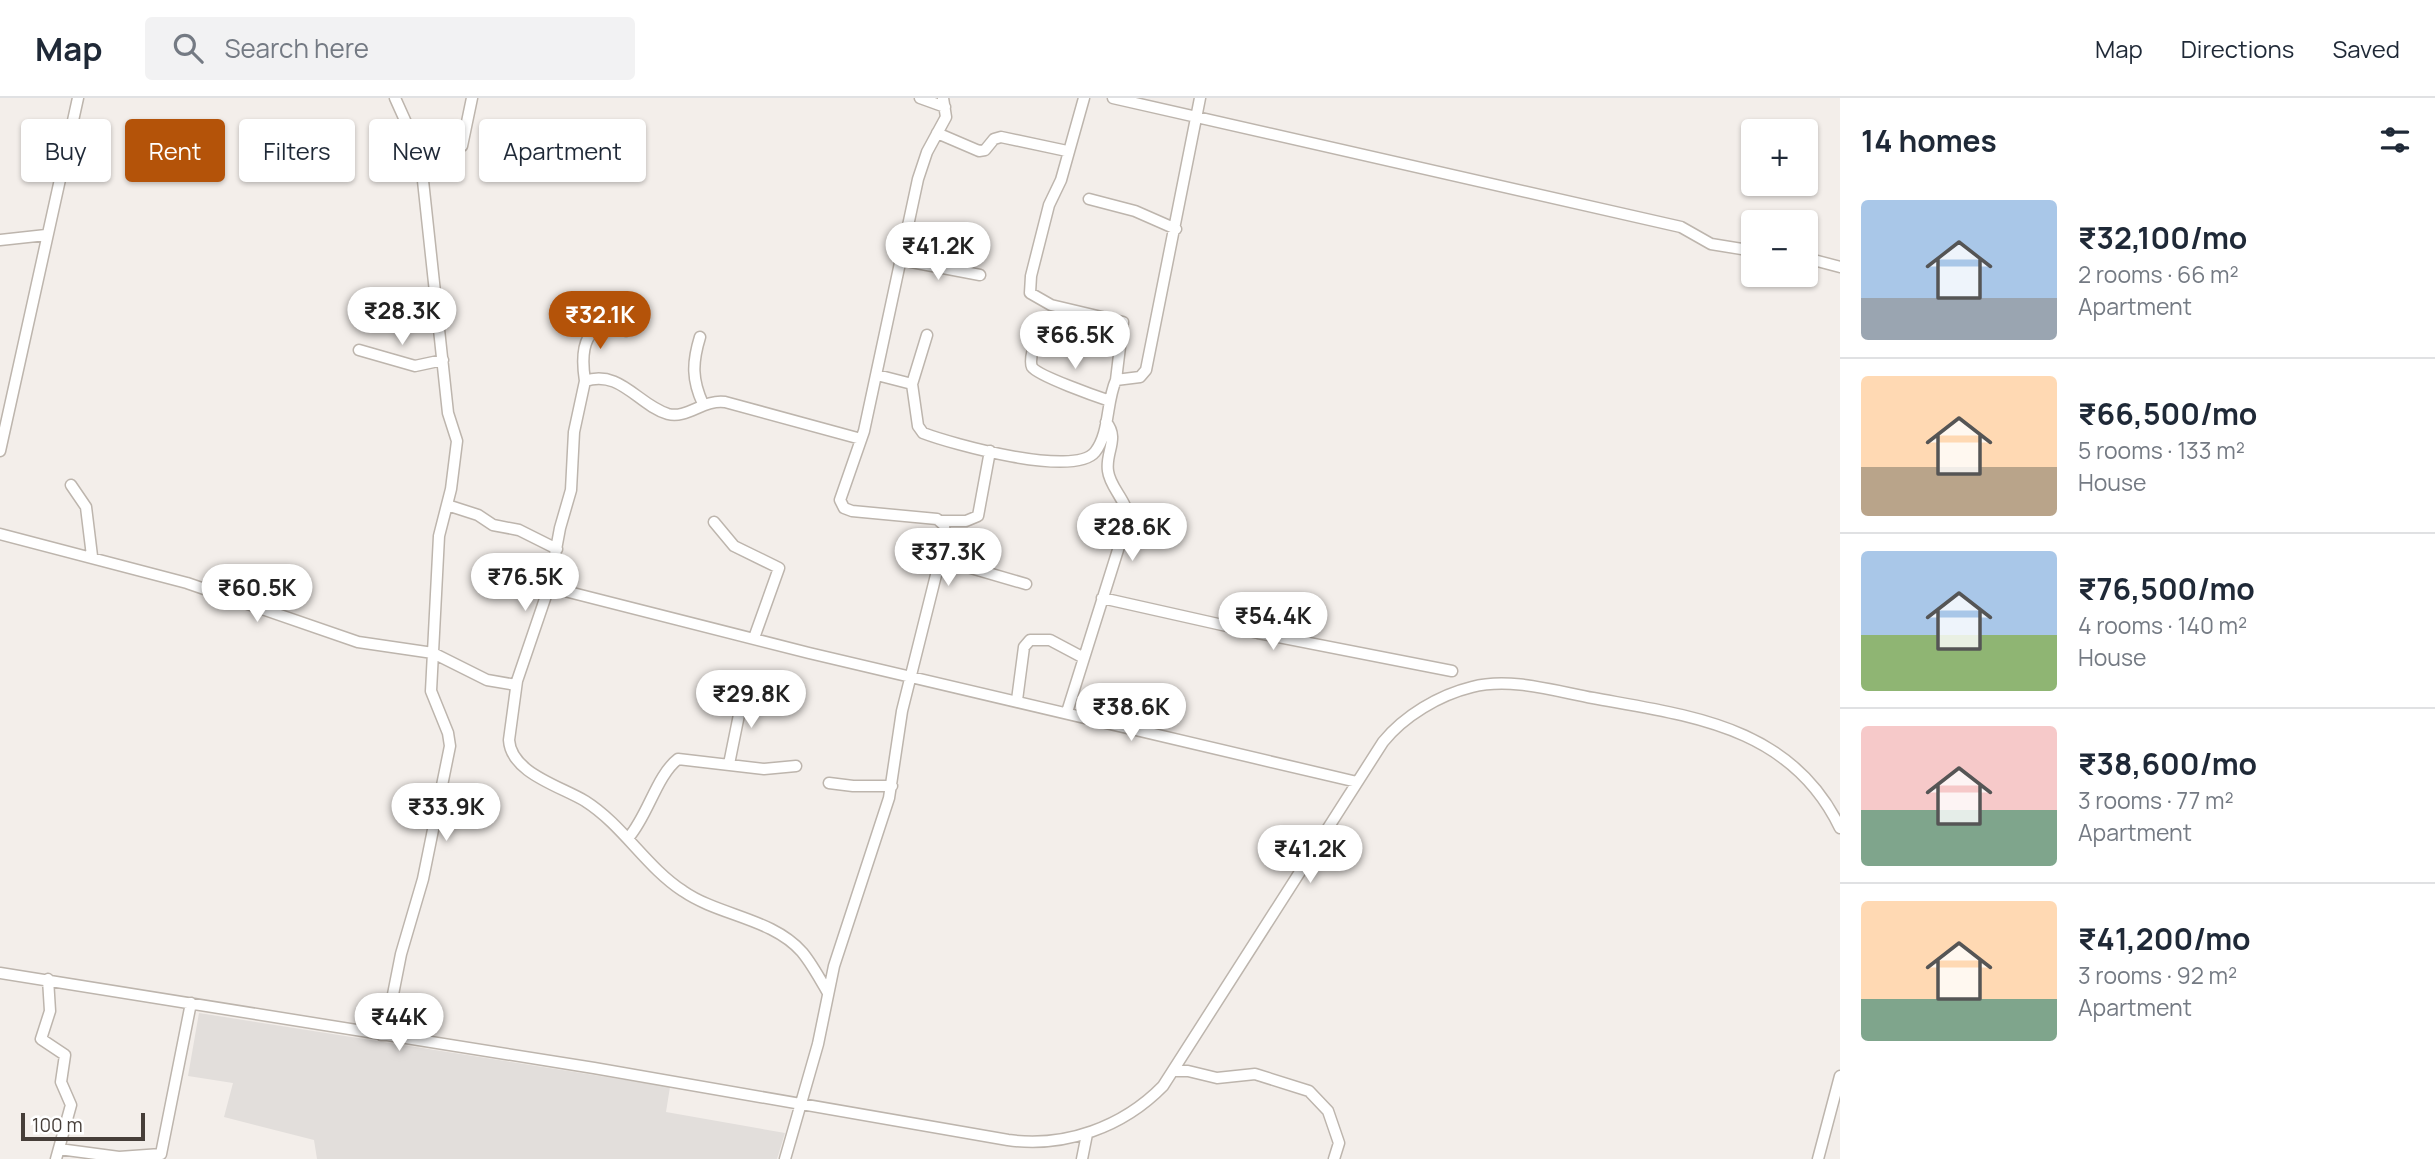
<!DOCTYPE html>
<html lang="en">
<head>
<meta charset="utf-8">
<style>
  body { margin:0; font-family:Manrope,sans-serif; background:#f2f2f3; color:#1f2937; height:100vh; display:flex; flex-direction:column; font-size:26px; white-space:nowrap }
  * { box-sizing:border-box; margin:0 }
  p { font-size:23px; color:#747a83 }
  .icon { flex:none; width:38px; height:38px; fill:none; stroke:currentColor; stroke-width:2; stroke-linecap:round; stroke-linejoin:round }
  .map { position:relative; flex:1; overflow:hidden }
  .side { display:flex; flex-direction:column; background:#fff; width:595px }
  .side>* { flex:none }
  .hud { position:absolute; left:21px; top:21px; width:665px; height:63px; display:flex; gap:14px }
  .controls { position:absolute; left:1741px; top:21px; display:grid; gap:14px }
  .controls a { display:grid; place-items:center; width:77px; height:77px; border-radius:7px; background:#fff; box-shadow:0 2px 5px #0004; font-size:35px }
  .scale { position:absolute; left:21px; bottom:18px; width:124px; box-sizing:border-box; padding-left:7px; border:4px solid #463e39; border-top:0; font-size:19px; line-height:24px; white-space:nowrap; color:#463e39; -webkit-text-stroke:5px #fff; paint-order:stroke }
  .price { position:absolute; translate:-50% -60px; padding:0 16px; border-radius:24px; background:#fff; color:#222; font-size:23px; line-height:46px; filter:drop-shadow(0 2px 4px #0008) }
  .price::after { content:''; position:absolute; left:50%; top:42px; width:21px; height:16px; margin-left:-10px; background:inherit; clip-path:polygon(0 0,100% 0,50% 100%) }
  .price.selected { background:#b45309; color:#fff }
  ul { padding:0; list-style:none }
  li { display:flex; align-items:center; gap:21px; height:175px; padding:0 21px }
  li+li { border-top:2px solid #e0e1e3 }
  li span { display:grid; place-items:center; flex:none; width:196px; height:140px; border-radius:7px; color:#555 }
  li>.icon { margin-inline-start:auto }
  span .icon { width:84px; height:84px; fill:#fffc; stroke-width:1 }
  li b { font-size:30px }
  h2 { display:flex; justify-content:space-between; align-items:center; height:84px; padding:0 21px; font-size:30px }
  .pill { padding:0 24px; border-radius:7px; background:#fff; box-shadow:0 2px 5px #0004; font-size:24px; line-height:63px }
  .pill.selected { background:#b45309; color:#fff }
  header { display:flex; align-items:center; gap:42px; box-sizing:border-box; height:98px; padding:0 35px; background:#fff; border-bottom:2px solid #e0e1e3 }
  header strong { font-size:33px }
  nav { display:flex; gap:38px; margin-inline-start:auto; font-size:24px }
  .search { width:490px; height:63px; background:#f2f2f3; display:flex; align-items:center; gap:18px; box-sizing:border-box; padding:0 24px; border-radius:7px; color:#747a83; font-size:26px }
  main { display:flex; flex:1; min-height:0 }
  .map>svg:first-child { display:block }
</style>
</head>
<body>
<header>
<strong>Map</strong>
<div class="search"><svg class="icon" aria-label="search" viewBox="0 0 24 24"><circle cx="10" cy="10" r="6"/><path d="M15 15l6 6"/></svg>Search here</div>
<nav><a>Map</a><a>Directions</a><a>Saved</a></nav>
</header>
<main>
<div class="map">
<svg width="1840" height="1061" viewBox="0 0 1840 1061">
  <rect width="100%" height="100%" fill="#f3eeea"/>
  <path fill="#e2dedb" d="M199,915L670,989L666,1014L785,1035L777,1061H317L314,1042L224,1019L233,985L188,978Z"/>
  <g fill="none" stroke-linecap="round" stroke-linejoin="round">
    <g stroke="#bdb5ad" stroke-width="13">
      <path id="minor" d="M395,0L422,60
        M920,0L945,9
        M1084,0L1061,82L1049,107L1031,178L1030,195L1051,207L1123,224L1116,282
        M1113,0L1681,129L1711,146L1754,153
        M937,35L979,53L985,52L994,41L1001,39L1067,53
        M1089,101L1135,113L1176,131
        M0,142L46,137
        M1806,160L1840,169
        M901,162L980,177
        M700,239C692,265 692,282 703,306
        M1034,246C1033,253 1029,262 1032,269C1038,278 1098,299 1110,303
        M359,252L415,268L443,262
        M877,277L912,286L918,328L923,335C952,346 1074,380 1095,354C1110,335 1106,304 1116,282L1140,279L1146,272L1200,0
        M585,283C582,264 580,235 603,228L626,233
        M912,286L927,237
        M0,353L78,0
        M71,387L86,409L92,458
        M447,407L478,417L493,427L519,432L557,451
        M942,423H966L978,418L990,353
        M714,424L734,448L779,470L754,540
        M0,436L187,485L358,544L433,555L487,582L516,587
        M940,461L1026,486
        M549,489L809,555L1357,684
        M1102,500L1258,535L1452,573
        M1017,602L1024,549L1030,542H1050L1082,559
        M1067,614L1128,420C1127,402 1110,390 1108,373C1105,354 1120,341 1106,324
        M729,666L744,592
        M829,685L853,688H892
        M629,739C648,717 657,677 678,661L764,671L796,668
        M0,875L594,970L1008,1042C1065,1050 1123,1029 1163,988L1383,644C1404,618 1439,597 1472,589C1510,579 1555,593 1593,600C1691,618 1791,628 1840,730
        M48,881L50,913L41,941L65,957L61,984L71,1007L56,1061
        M828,895C820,881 812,866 802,854C772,820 719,818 683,793C646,769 623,727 585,703C560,688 511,675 509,642L517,583L549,489L560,430L571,392L574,334L585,283C620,271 638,307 668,316C687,321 704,301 725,304L861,341
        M381,937H385L401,856L423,781L450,648L448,635L431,593L439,438L451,391L457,343L448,315L421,64L425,58L462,48L472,0
        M1173,973H1188L1217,980L1255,976L1309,993L1328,1013L1339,1045L1334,1061
        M59,1051L119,1059L161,1056L191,905
        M785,1061L818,946L834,868L889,700L902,613L945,441L944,427L937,421L852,413L844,410L840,402L864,333L918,81L927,54L946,19L943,0
        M1082,1061L1087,1036
        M1818,1061L1840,978"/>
    </g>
    <use href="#minor" stroke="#fff" stroke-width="10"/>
  </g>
</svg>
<div class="controls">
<a>+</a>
<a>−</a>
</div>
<div class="scale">100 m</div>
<b class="price" style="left:938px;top:184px">₹41.2K</b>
<b class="price" style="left:402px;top:249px">₹28.3K</b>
<b class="price selected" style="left:600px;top:253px">₹32.1K</b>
<b class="price" style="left:1075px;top:273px">₹66.5K</b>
<b class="price" style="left:1132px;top:465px">₹28.6K</b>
<b class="price" style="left:948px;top:490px">₹37.3K</b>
<b class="price" style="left:525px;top:515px">₹76.5K</b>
<b class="price" style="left:257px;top:526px">₹60.5K</b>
<b class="price" style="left:1273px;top:554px">₹54.4K</b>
<b class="price" style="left:751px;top:632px">₹29.8K</b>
<b class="price" style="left:1131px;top:645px">₹38.6K</b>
<b class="price" style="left:446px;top:745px">₹33.9K</b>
<b class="price" style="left:1310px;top:787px">₹41.2K</b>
<b class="price" style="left:399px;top:955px">₹44K</b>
<div class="hud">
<a class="pill">Buy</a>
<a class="pill selected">Rent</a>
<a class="pill">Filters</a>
<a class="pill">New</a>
<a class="pill">Apartment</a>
</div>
</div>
<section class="side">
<h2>14 homes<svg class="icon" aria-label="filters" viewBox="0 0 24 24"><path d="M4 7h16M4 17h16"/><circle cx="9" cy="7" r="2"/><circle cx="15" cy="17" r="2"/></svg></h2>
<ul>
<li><span style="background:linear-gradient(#a9c7e8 70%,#9aa5b1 0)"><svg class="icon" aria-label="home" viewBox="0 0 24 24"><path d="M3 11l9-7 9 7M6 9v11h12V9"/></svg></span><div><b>₹32,100/mo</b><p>2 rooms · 66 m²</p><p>Apartment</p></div></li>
<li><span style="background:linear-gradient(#ffd9b3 65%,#b9a48a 0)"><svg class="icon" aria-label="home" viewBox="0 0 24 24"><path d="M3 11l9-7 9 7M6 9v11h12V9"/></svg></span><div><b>₹66,500/mo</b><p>5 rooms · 133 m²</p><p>House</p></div></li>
<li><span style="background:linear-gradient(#a9c7e8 60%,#8fb573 0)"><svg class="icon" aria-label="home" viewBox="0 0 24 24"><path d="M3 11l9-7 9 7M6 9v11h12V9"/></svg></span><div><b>₹76,500/mo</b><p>4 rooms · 140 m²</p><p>House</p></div></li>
<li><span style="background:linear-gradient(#f6c9c9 60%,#7fa58c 0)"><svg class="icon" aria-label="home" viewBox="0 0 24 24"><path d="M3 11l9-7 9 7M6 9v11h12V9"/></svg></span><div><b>₹38,600/mo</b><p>3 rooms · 77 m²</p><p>Apartment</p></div></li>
<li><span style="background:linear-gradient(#ffd9b3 70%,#7fa58c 0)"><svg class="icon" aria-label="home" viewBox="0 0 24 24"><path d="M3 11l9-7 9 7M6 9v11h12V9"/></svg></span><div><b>₹41,200/mo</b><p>3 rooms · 92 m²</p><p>Apartment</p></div></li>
</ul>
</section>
</main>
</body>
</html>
